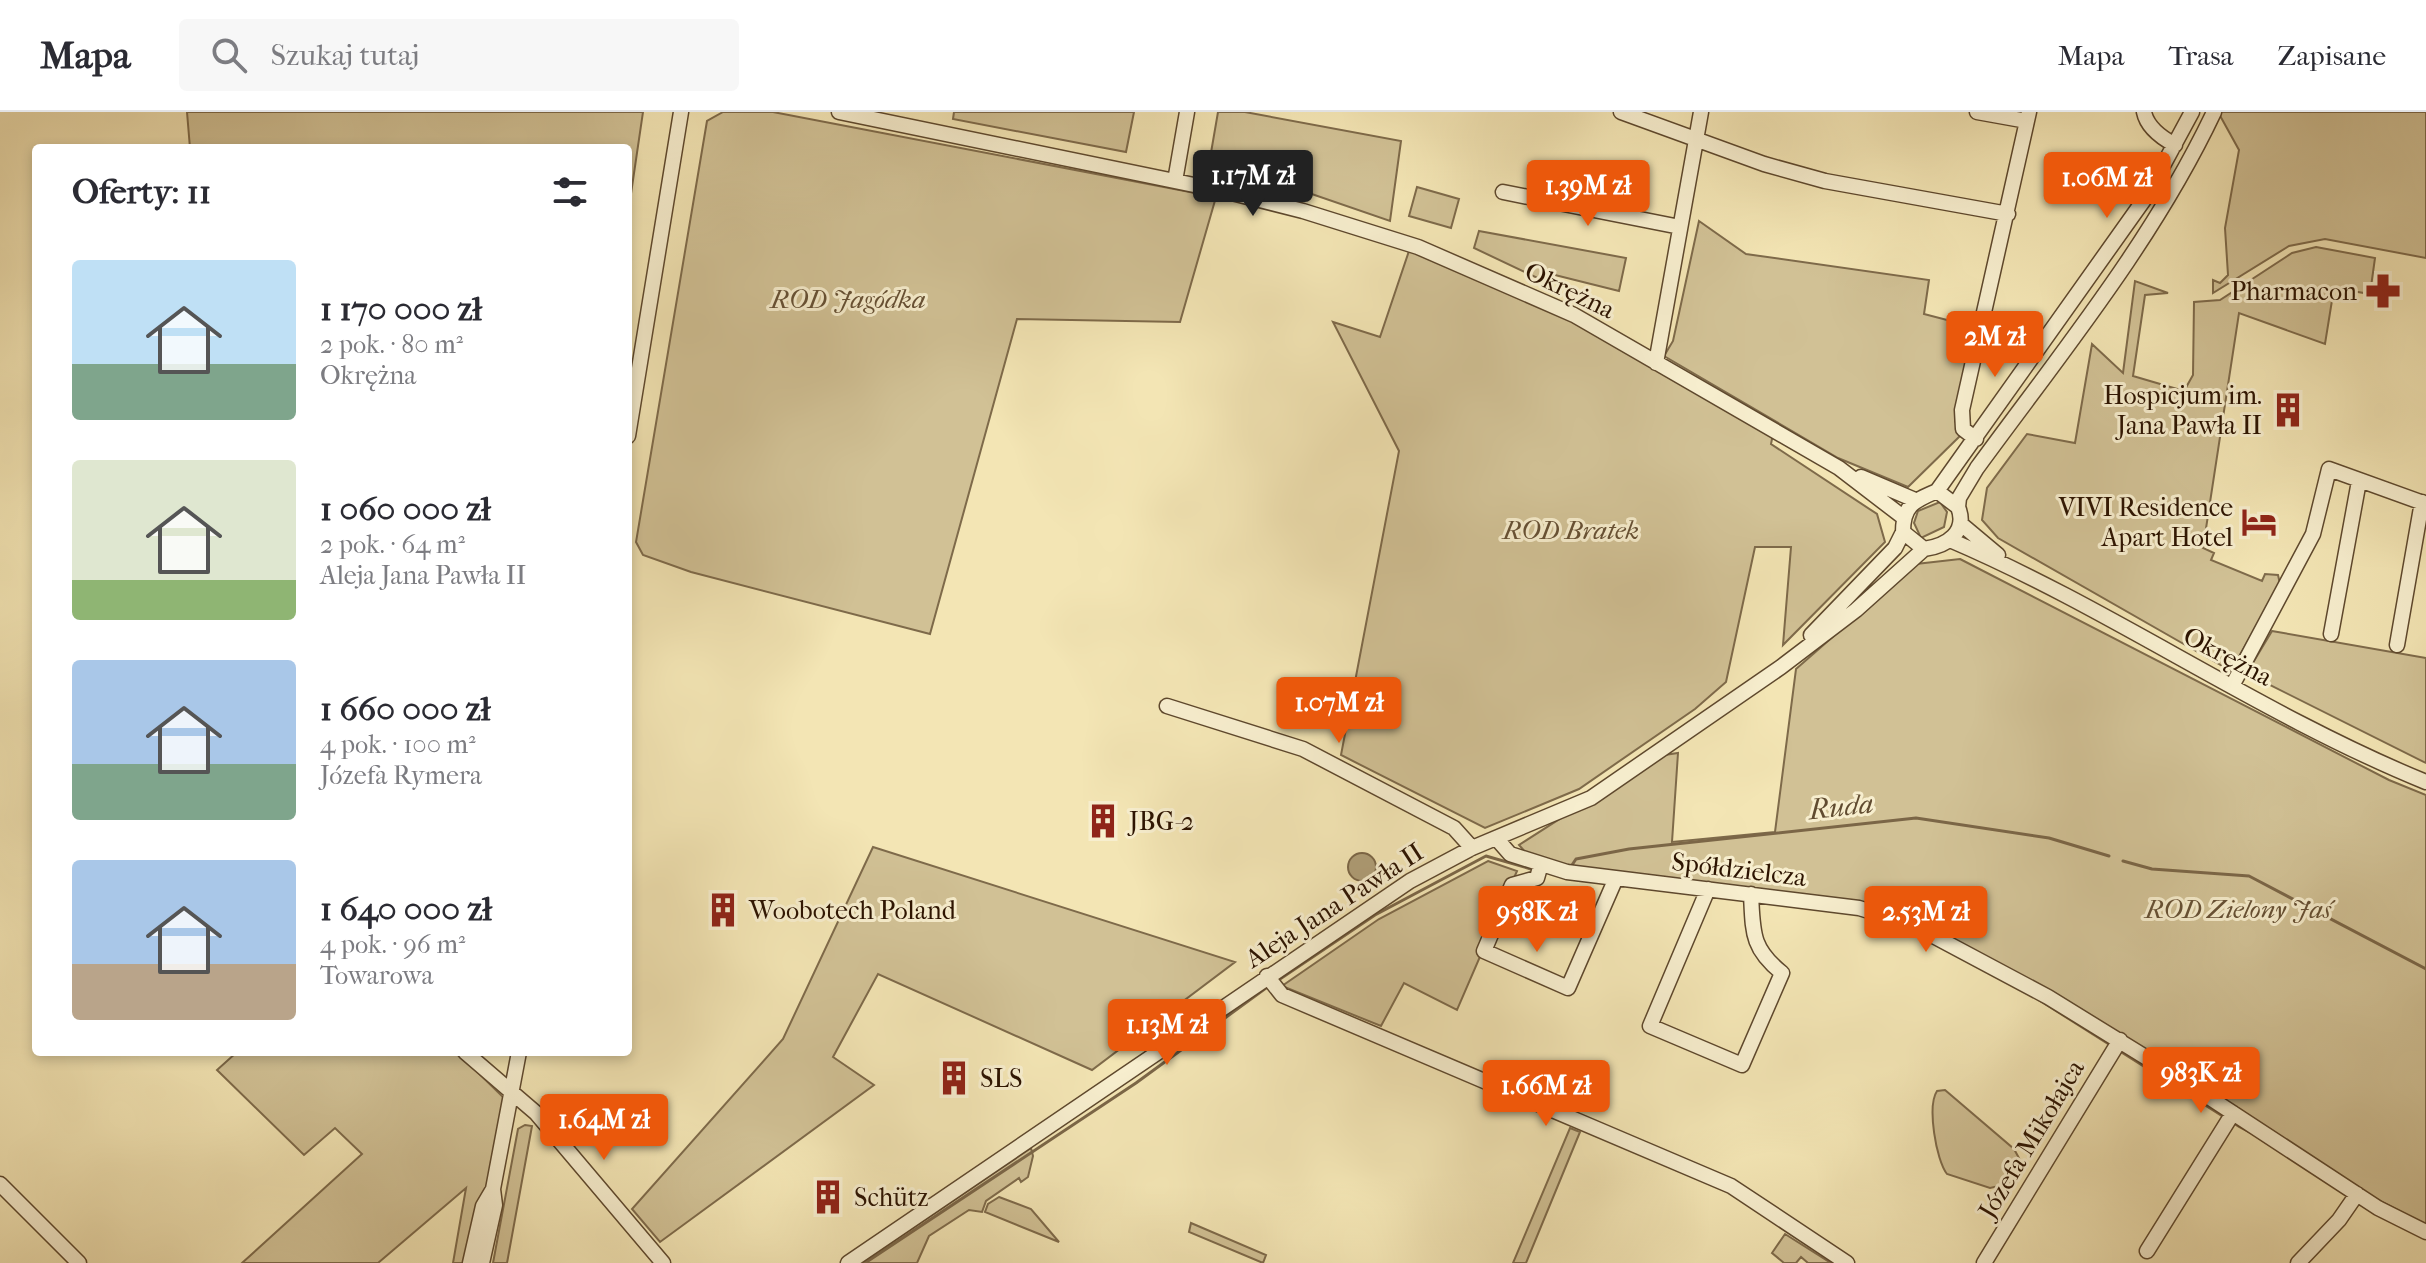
<!DOCTYPE html>
<html lang="pl">
<head>
<meta charset="utf-8">
<style>
  body { margin:0; font-family:"IM FELL French Canon",serif; background:#f7f7f7; color:#2b2b33; height:100vh; display:flex; flex-direction:column; font-size:30px; white-space:nowrap }
  * { box-sizing:border-box; margin:0 }
  p { font-size:26px; color:#7c7c81 }
  .icon { flex:none; width:44px; height:44px; fill:none; stroke:currentColor; stroke-width:2; stroke-linecap:round; stroke-linejoin:round }
  .map { position:relative; flex:1; overflow:hidden }
  .details { position:absolute; left:32px; top:32px; width:600px; height:912px; display:flex; flex-direction:column; background:#fff; border-radius:8px; box-shadow:0 4px 12px #0003 }
  .details>* { flex:none }
  .price { position:absolute; translate:-50% -68px; padding:0 18px; border-radius:8px; background:#ea580c; color:#fff; font-size:26px; line-height:52px; filter:drop-shadow(0 2px 4px #0008) }
  .price::after { content:''; position:absolute; left:50%; top:48px; width:24px; height:18px; margin-left:-12px; background:inherit; clip-path:polygon(0 0,100% 0,50% 100%) }
  .price.selected { background:#222; color:#fff }
  ul { padding:0; list-style:none }
  li { display:flex; align-items:center; gap:24px; height:200px; padding:0 40px }
  li span { display:grid; place-items:center; flex:none; width:224px; height:160px; border-radius:8px; color:#555 }
  li>.icon { margin-inline-start:auto }
  span .icon { width:96px; height:96px; fill:#fffc; stroke-width:1 }
  li b { font-size:34px }
  h2 { display:flex; justify-content:space-between; align-items:center; height:96px; padding:0 40px; font-size:34px }
  header { display:flex; align-items:center; gap:48px; box-sizing:border-box; height:112px; padding:0 40px; background:#fff; border-bottom:2px solid #e1e1e2 }
  header strong { font-size:38px }
  nav { display:flex; gap:44px; margin-inline-start:auto; font-size:28px }
  .search { width:560px; height:72px; background:#f7f7f7; display:flex; align-items:center; gap:20px; box-sizing:border-box; padding:0 28px; border-radius:8px; color:#7c7c81; font-size:30px }
  .map>svg:first-child { display:block }
</style>
</head>
<body>
<header>
<strong>Mapa</strong>
<div class="search"><svg class="icon" aria-label="search" viewBox="0 0 24 24"><circle cx="10" cy="10" r="6"/><path d="M15 15l6 6"/></svg>Szukaj tutaj</div>
<nav><a>Mapa</a><a>Trasa</a><a>Zapisane</a></nav>
</header>
<div class="map">
<svg width="2426" height="1151" viewBox="0 0 2426 1151">
  <rect width="100%" height="100%" fill="#f3e5b4"/>
  <filter id="stains"><feTurbulence type="fractalNoise" baseFrequency=".0025" numOctaves="4"/><feColorMatrix values="0 0 0 0 .2 0 0 0 0 .09 0 0 0 0 .02 0 0 0 .5 -.17"/></filter>
  <radialGradient id="worn" r=".72"><stop offset=".6" stop-color="#630" stop-opacity="0"/><stop offset="1" stop-color="#630" stop-opacity=".3"/></radialGradient>
  <path fill="#d1c195" stroke="#7e6a4a" stroke-width="2" d="M187,0H643L628,102V36H190Z
    M723,0H773L1216,85L1180,210L1017,207L930,522L691,460L643,443L636,430L707,9Z
    M954,0H1134L1126,40L953,7Z
    M1218,0H1245L1401,29L1390,109L1303,79L1208,58Z
    M2218,0H2426V146L2325,127L2289,134L2213,181V168L2220,171L2228,163L2225,116L2239,38Z
    M1417,75L1459,87L1451,116L1409,104Z
    M1699,109L1746,142L1929,168L1924,202L1974,215L1955,309L1962,322L1908,375L1838,346L1664,244L1673,229Z
    M1479,119L1626,146L1619,179L1547,161L1546,170L1474,136Z
    M1411,133L1574,203L1774,317L1771,332L1877,402L1885,430L1783,533L1791,435H1755L1726,570L1695,597L1579,677L1485,716L1341,643L1399,339L1333,210L1380,225Z
    M2316,135L2375,146L2370,182L2334,176L2325,232L2239,201L2203,436L2214,441L2211,448L2262,469L2265,462L2278,463L2280,472L2231,559L1998,426L1982,408L1987,376L2027,322L2075,331L2092,232L2123,261L2135,169L2168,181L2145,183L2133,264L2184,279L2193,263L2194,190L2220,188L2292,141Z
    M1940,390L1947,400L1944,415L1921,426L1914,411L1918,399Z
    M1960,447L2389,668L2426,683V1113L2239,1015L1906,804L1568,756L1527,742L1519,733L1658,644L1678,641L1672,730L1775,720L1796,557L1916,452Z
    M2272,519L2426,546V651L2254,565L2251,554Z
    M873,735L1235,850L1092,958L878,862L833,945L874,973L660,1130L632,1097L783,927Z
    M1488,749L1517,759L1457,898L1404,871L1381,914L1282,874L1379,807Z
    M237,940H457L504,986L493,1053L463,1151H453L466,1076L378,1151H242L362,1042L335,1016L304,1043L217,958Z
    M1945,978L2014,1037L2020,1048L2017,1070L1990,1076L1947,1062C1936,1048 1927,994 1937,979Z
    M525,1013L532,1014L507,1151H493L518,1017Z
    M1570,1016L1580,1020L1526,1151H1513Z
    M1031,1036L1033,1044L1028,1065L1021,1070L1019,1066L986,1089L982,1100L969,1098L929,1124L917,1151H861Z
    M999,1085L1031,1097L1059,1130L985,1100L988,1092Z
    M1191,1111L1266,1143L1263,1151L1189,1120Z
    M1785,1122L1831,1151H1808L1801,1145L1796,1151H1784L1772,1141Z"/>
  <path fill="#af9e77" stroke="#7b6647" stroke-width="2" d="M1348 755a14 14 0 1 1 28 0a14 14 0 1 1-28 0Z"/>
  <g fill="none" stroke-linecap="round" stroke-linejoin="round">
    <path stroke="#7b6647" stroke-width="3" d="M2123,749L2152,757L2249,764L2426,857
      M1572,753L1576,747L1629,737L1916,706L2049,726L2109,744
      M1280,867L1375,803L1486,744L1531,757
      M865,1151L1136,971L1266,876"/>
    <g stroke="#5e482d" stroke-width="17">
      <path id="minor" d="M839,0L1228,80L1303,99L1418,135L1574,203L1839,356L1903,405
        M1621,0L1764,52L1825,69L2008,102
        M1977,0L2027,9
        M2144,0C2147,15 2162,26 2175,33
        M1175,69L1187,0
        M1503,80L1680,115
        M1656,251L1701,0
        M628,324L681,0
        M1976,327L1963,317L1962,298L2029,0
        M1861,365L1915,388
        M1937,379L2146,85L2192,0
        M1937,379L1958,395C1968,420 1947,434 1924,437L1903,420C1903,393 1914,389 1937,379Z
        M1958,395L1959,386L1977,356C2061,241 2153,129 2214,0
        M1961,412L1998,443
        M1950,428C2114,498 2261,603 2426,670
        M2331,522L2359,369
        M1811,523L1895,436L1903,420
        M2397,533L2422,390
        M2232,574L2313,422L2329,357L2426,392
        M1167,594L1303,637L1454,716L1472,736
        M1496,726L1510,742L1567,760L1859,796L1911,812L2048,885L2181,967L2378,1096L2426,1120
        M1541,752L1537,766L1512,773L1484,839L1568,876L1616,766
        M1708,777L1650,914L1742,953L1782,861C1751,836 1753,820 1751,782
        M1267,864L1282,883L1731,1074L1847,1151
        M465,940L536,1001L663,1151
        M0,1072L79,1151
        M2147,1139L2233,1001
        M470,1151L483,1094L493,1077L519,940
        M482,1151L495,1093L493,1077
        M848,1151L1410,769L1472,736L1591,686L1781,555L1856,498L1924,437
        M1984,1151L2120,928
        M2298,1151L2339,1108L2357,1082"/>
    </g>
    <use href="#minor" stroke="#f7eece" stroke-width="14"/>
  </g>
  <defs>
    <g id="pharmacy-bare" transform="scale(2.76)"><path d="M-2-6h4v4h4v4h-4v4h-4v-4h-4v-4h4Z" fill="#8f2418" stroke="#f7eece" stroke-width="2.5" paint-order="stroke"/></g>
    <g id="building-bare" transform="scale(2.76)"><path d="M-4-6H4V6H1V3H-1V6H-4ZM-2.5-4.3h1.7v1.8h-1.7ZM.8-4.3h1.7v1.8H.8ZM-2.5-1h1.7V.8h-1.7ZM.8-1h1.7V.8H.8Z" fill="#8f2418" stroke="#f7eece" stroke-width="2.5" paint-order="stroke"/></g>
    <g id="hotel-bare" transform="scale(2.76)"><path d="M-6-4.5h1.5V1H6V5H4.5V3h-9V5H-6ZM-4 0a1.8 1.8 0 1 1 3.6 0ZM.5 0V-2.5h3Q6-2.5 6 0Z" fill="#8f2418" stroke="#f7eece" stroke-width="2.5" paint-order="stroke"/></g>
  </defs>
  <g fill-rule="evenodd">
    <use href="#pharmacy-bare" x="2383" y="179"/>
    <use href="#building-bare" x="2288" y="298"/>
    <use href="#hotel-bare" x="2259" y="410"/>
    <use href="#building-bare" x="1103" y="709"/>
    <use href="#building-bare" x="723" y="798"/>
    <use href="#building-bare" x="954" y="966"/>
    <use href="#building-bare" x="828" y="1085"/>
  </g>
  <g text-anchor="middle" stroke-width="6" stroke-linejoin="round" paint-order="stroke">
    <g font-size="26" fill="#2c1300" stroke="#f7eece">
      <text transform="translate(1570 178) rotate(26)" y="9">Okrężna</text>
      <text transform="translate(2228 544) rotate(28)" y="9">Okrężna</text>
      <text transform="translate(1739 757) rotate(7)" y="9">Spółdzielcza</text>
      <text transform="translate(1334 793) rotate(-33)" y="9">Aleja Jana Pawła II</text>
      <text transform="translate(2031 1027) rotate(-59)" y="9">Józefa Mikołajca</text>
    </g>
    <g font-size="26" fill="#2c1300" stroke="#f7eece" text-anchor="start">
      <text x="2357" y="188" text-anchor="end">Pharmacon</text>
      <text x="2262" y="292" text-anchor="end">Hospicjum im.<tspan x="2262" dy="30">Jana Pawła II</tspan></text>
      <text x="2233" y="404" text-anchor="end">VIVI Residence<tspan x="2233" dy="30">Apart Hotel</tspan></text>
      <text x="1129" y="718">JBG-2</text>
      <text x="749" y="807">Woobotech Poland</text>
      <text x="980" y="975">SLS</text>
      <text x="854" y="1094">Schütz</text>
    </g>
    <g font-size="26" font-style="italic" fill="#665034" stroke="#f7eece">
      <text x="848" y="196">ROD Jagódka</text>
      <text x="1571" y="427">ROD Bratek</text>
      <text x="2238" y="806">ROD Zielony Jaś</text>
    </g>
    <g font-size="28" font-style="italic" fill="#604b30" stroke="#f7eece">
      <text transform="translate(1841 694) rotate(-6)" y="10">Ruda</text>
    </g>
  </g>
  <rect width="100%" height="100%" filter="url(#stains)"/>
  <rect width="100%" height="100%" fill="url(#worn)"/>
</svg>
<b class="price selected" style="left:1253px;top:106px">1.17M zł</b>
<b class="price" style="left:2107px;top:108px">1.06M zł</b>
<b class="price" style="left:1588px;top:116px">1.39M zł</b>
<b class="price" style="left:1995px;top:267px">2M zł</b>
<b class="price" style="left:1339px;top:633px">1.07M zł</b>
<b class="price" style="left:1537px;top:842px">958K zł</b>
<b class="price" style="left:1926px;top:842px">2.53M zł</b>
<b class="price" style="left:1167px;top:955px">1.13M zł</b>
<b class="price" style="left:2201px;top:1003px">983K zł</b>
<b class="price" style="left:1546px;top:1016px">1.66M zł</b>
<b class="price" style="left:604px;top:1050px">1.64M zł</b>
<section class="details">
<h2>Oferty: 11<svg class="icon" aria-label="filters" viewBox="0 0 24 24"><path d="M4 7h16M4 17h16"/><circle cx="9" cy="7" r="2"/><circle cx="15" cy="17" r="2"/></svg></h2>
<ul>
<li><span style="background:linear-gradient(#bfe0f5 65%,#7fa58c 0)"><svg class="icon" aria-label="home" viewBox="0 0 24 24"><path d="M3 11l9-7 9 7M6 9v11h12V9"/></svg></span><div><b>1 170 000 zł</b><p>2 pok. · 80 m²</p><p>Okrężna</p></div></li>
<li><span style="background:linear-gradient(#dfe7d0 75%,#8fb573 0)"><svg class="icon" aria-label="home" viewBox="0 0 24 24"><path d="M3 11l9-7 9 7M6 9v11h12V9"/></svg></span><div><b>1 060 000 zł</b><p>2 pok. · 64 m²</p><p>Aleja Jana Pawła II</p></div></li>
<li><span style="background:linear-gradient(#a9c7e8 65%,#7fa58c 0)"><svg class="icon" aria-label="home" viewBox="0 0 24 24"><path d="M3 11l9-7 9 7M6 9v11h12V9"/></svg></span><div><b>1 660 000 zł</b><p>4 pok. · 100 m²</p><p>Józefa Rymera</p></div></li>
<li><span style="background:linear-gradient(#a9c7e8 65%,#b9a48a 0)"><svg class="icon" aria-label="home" viewBox="0 0 24 24"><path d="M3 11l9-7 9 7M6 9v11h12V9"/></svg></span><div><b>1 640 000 zł</b><p>4 pok. · 96 m²</p><p>Towarowa</p></div></li>
</ul>
</section>
</div>
</body>
</html>
